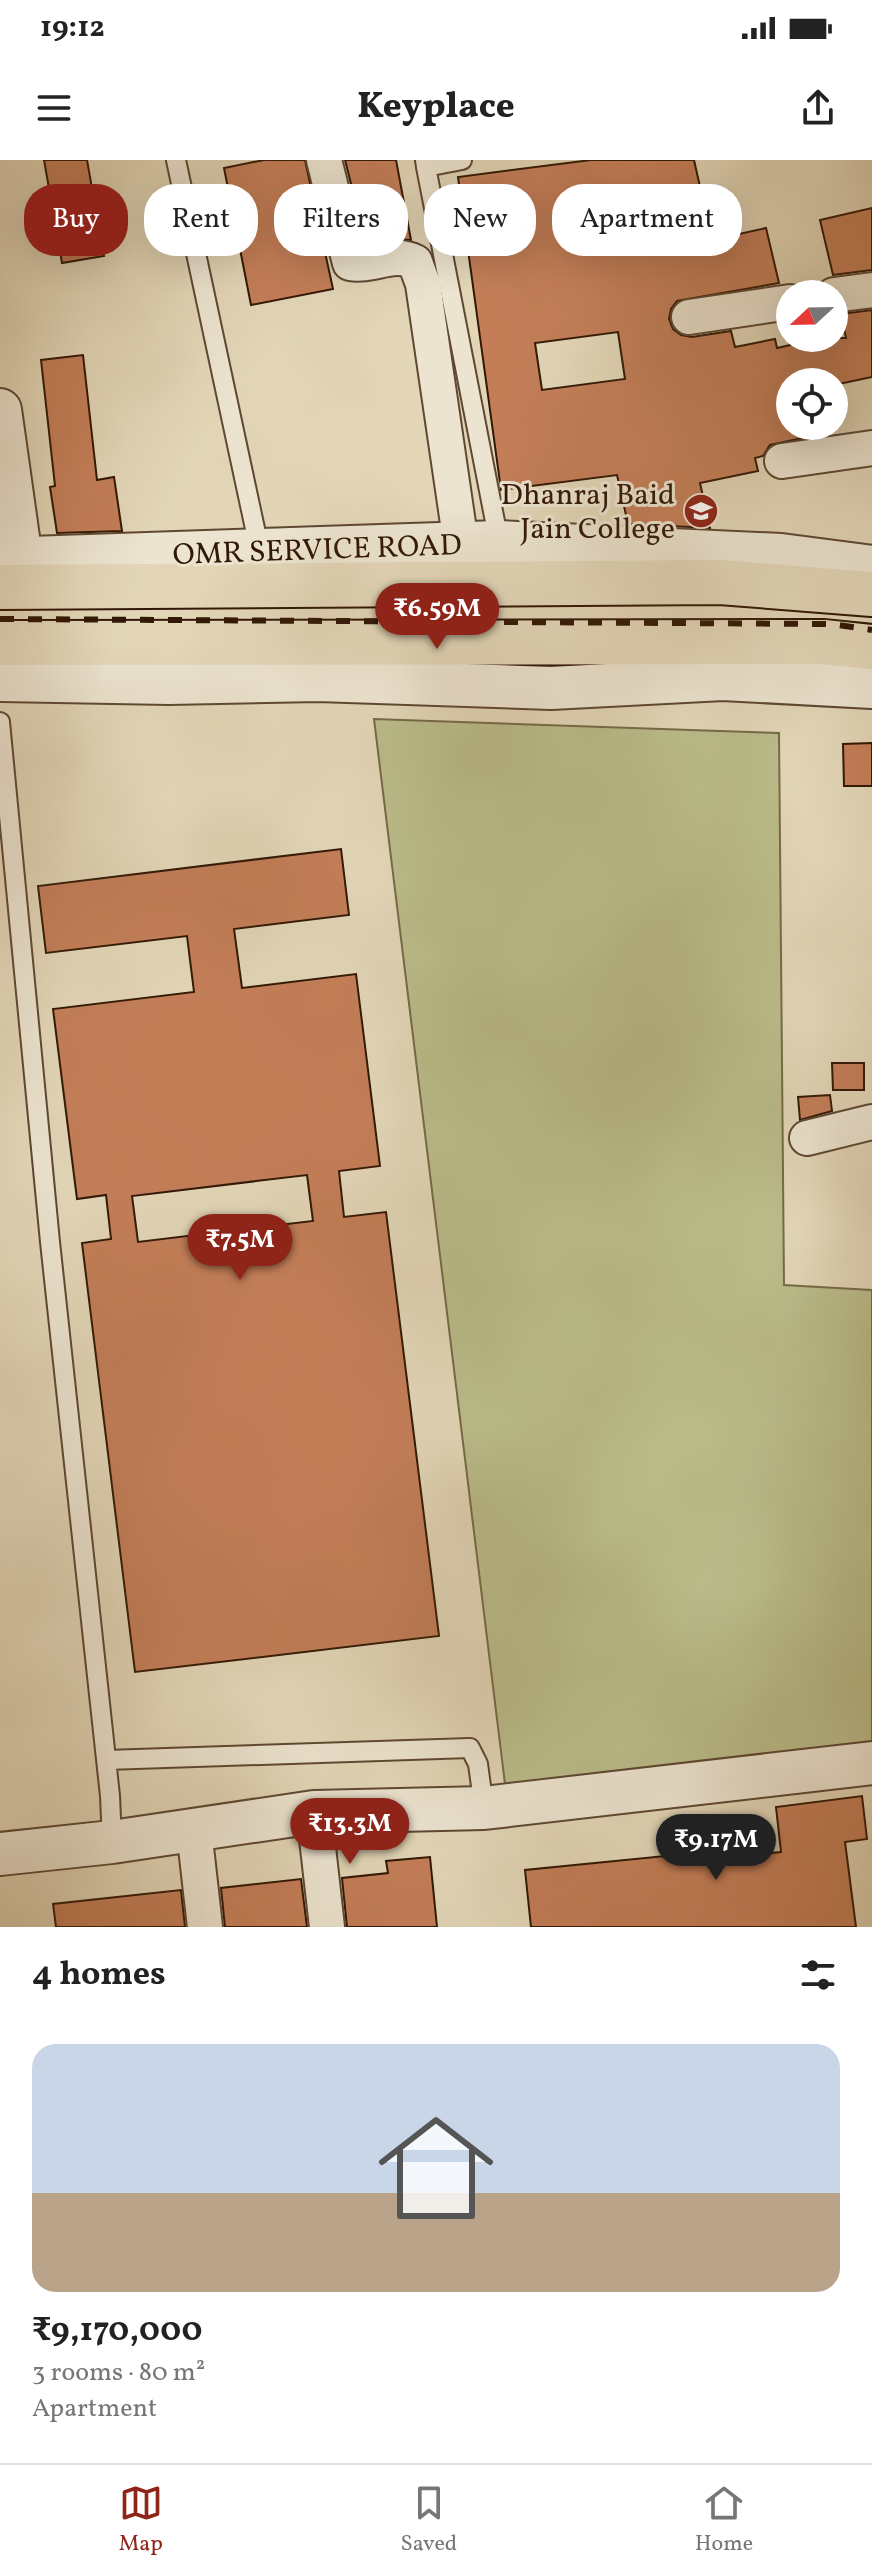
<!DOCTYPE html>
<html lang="en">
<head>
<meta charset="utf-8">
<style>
  body { margin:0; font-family:Vollkorn,serif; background:#f2f2f2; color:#222; height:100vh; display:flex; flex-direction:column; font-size:30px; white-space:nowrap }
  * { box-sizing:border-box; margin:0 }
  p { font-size:26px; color:#767676 }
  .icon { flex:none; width:44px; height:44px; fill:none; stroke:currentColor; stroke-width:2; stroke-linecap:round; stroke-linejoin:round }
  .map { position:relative; height:1767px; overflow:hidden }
  .panel { display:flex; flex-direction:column; background:#fff; flex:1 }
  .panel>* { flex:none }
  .guide { position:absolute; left:24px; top:24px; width:824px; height:72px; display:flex; gap:16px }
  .needle { width:52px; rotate:248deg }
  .tools { position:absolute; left:776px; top:120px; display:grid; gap:16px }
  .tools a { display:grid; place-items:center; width:72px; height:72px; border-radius:50%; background:#fff; box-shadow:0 8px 32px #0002; font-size:40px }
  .price { position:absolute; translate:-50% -68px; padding:0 18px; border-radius:28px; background:#8f2418; color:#fff; font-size:26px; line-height:52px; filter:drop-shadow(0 2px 4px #0008) }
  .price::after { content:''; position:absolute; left:50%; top:48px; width:24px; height:18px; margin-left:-12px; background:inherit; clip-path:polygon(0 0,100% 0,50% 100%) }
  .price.on { background:#222; color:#fff }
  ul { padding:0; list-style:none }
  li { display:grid; align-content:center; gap:16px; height:424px; padding:0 32px }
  li span { display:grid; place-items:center; height:248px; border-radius:24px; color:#555 }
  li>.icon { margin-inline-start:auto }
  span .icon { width:144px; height:144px; fill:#fffc; stroke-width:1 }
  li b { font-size:34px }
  h2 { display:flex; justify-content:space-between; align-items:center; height:96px; padding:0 32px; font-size:34px }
  .tag { padding:0 28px; border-radius:32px; background:#fff; box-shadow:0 8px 32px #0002; font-size:28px; line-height:72px }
  .tag.on { background:#8f2418; color:#fff }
  .status { display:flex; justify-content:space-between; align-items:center; height:56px; padding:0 40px; background:#fff; direction:ltr }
  .status svg { height:22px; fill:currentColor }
  header { display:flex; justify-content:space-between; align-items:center; height:104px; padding:0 32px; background:#fff; font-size:36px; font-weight:800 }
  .tabs { display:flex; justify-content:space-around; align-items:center; height:112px; border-top:2px solid #e0e0e0; background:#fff; font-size:22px; color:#767676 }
  .tabs a { display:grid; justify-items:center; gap:4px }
  .tabs .on { color:#8f2418 }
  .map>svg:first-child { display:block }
</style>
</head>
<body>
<div class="status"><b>19:12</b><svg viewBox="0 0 49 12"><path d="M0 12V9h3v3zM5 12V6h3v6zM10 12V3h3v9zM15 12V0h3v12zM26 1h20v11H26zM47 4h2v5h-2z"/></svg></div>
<header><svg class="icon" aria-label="menu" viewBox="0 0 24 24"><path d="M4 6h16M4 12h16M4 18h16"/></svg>Keyplace<svg class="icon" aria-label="share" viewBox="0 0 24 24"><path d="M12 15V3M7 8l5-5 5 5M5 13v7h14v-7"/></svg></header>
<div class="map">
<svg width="872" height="1767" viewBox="0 0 872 1767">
  <rect width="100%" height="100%" fill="#e2d6b7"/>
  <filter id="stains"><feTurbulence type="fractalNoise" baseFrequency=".0025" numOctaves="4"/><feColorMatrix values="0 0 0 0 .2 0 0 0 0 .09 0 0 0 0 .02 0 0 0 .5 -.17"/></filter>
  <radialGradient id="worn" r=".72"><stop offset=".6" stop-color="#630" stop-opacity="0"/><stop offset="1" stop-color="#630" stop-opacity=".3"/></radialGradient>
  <path fill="#babc8a" stroke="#766a48" stroke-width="2" d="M374,559L779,573L784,1125L872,1130V1584L505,1624Z"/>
  <path fill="#c37e58" stroke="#321806" stroke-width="2" fill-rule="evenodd" d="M44,0H87L104,96L62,103Z
    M264,0H305L333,129L251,145L224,8Z
    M345,0H396L411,80L390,79L366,83Z
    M591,0H694L712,80L766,68L779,123L677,141L671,149L669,159L673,169L681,175L692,177L731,171L735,187L775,179L777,188L821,178H846L841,154L872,150V217L834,225V222H790V266H801L803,278L770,285L763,296L755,298L758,311L700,323L710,368L628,364L617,315L501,330L458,17ZM618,172L625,219L542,230L535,183Z
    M872,48V110L833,115L820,60Z
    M83,195L97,320L114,317L122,371L57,373L50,327L55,326L41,200Z
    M872,583V626H844L843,584Z
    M341,689L349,755L234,769L242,828L356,814L380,1006L339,1011L344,1057L386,1052L439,1476L135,1512L82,1083L111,1079L106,1035L77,1039L53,849L194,832L187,776L46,793L38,726ZM307,1015L313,1061L138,1082L132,1036Z
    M832,903H864V930H833Z
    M830,935L832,951L800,960L798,937Z
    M862,1636L867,1679L845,1682L856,1767H531L525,1710L675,1695L676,1702L781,1692L776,1647Z
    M430,1697L437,1767H347L342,1718L388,1713L386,1701Z
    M301,1719L307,1767H225L221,1728Z
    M181,1730L185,1767H56L53,1744Z"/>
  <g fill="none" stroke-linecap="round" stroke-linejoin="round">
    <g stroke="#5e4832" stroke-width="22">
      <path id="service" d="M176,0L260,392
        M425,0L426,7L462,0
        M426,7L499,382
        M0,562L50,1082L110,1636L112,1682
        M106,1600L470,1588L478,1604L484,1648"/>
    </g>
    <g stroke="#5e4832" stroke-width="38">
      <path id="minor" d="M324,0L350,103C373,107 393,91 415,102L423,124L461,384
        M834,135L872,130
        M689,157L790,142
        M782,301L872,288
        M807,978L872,962
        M314,1652L327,1767
        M194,1670L205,1767"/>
    </g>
    <g stroke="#5e4832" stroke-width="46">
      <path id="tertiary" d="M0,250L21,399L19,427
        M0,399L499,382L781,395L872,407
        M0,520L169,523L318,520L551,528L723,519L872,527
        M0,1694L112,1682L314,1652L484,1648L872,1603"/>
    </g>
    <g stroke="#321806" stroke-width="48">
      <path id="primary" d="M0,427L720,422L872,434
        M0,483L824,482L872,487"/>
    </g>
    <use href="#service" stroke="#ece4d0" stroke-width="18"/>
    <use href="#minor" stroke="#ece4d0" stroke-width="34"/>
    <use href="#tertiary" stroke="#ece4d0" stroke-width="42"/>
    <use href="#primary" stroke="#e2d6b7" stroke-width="44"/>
    <path stroke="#321806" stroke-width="6" stroke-dasharray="14 14" stroke-linecap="butt" d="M0,459L832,464L872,470"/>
  </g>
  <defs>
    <g id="school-disc" transform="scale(1.8)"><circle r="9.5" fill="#8f2418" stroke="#ece4d0"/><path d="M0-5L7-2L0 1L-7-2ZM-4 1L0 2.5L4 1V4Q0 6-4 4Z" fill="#fff"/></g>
  </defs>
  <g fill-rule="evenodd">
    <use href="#school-disc" x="701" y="351"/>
  </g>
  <g text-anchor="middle" stroke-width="6" stroke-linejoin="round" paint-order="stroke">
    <g font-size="30" fill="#321806" stroke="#ece4d0" text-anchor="end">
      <text x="675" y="344">Dhanraj Baid<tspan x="675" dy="34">Jain College</tspan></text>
    </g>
    <g font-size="30" fill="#321806" stroke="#ece4d0">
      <text transform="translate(317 389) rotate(-2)" y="10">OMR SERVICE ROAD</text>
    </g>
  </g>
  <rect width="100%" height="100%" filter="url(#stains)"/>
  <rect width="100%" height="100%" fill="url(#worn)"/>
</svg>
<div class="tools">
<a><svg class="needle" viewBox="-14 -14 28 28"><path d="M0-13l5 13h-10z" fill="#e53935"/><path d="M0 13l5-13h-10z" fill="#767676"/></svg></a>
<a><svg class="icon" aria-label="locate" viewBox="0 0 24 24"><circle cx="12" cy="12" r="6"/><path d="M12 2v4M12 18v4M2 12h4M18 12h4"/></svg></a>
</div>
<b class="price" style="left:437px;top:491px">₹6.59M</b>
<b class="price" style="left:240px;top:1122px">₹7.5M</b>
<b class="price" style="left:350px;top:1706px">₹13.3M</b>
<b class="price on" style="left:716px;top:1722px">₹9.17M</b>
<div class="guide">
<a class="tag on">Buy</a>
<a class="tag">Rent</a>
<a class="tag">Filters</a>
<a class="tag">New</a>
<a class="tag">Apartment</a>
</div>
</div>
<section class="panel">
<h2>4 homes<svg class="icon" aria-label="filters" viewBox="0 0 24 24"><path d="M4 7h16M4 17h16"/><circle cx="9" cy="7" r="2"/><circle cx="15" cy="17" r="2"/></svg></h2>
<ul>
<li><span style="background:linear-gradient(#c9d6e8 60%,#b9a48a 0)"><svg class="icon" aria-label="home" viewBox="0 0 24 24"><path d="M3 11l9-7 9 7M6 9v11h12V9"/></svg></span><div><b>₹9,170,000</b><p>3 rooms · 80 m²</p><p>Apartment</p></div></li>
</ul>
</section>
<nav class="tabs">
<a class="on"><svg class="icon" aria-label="map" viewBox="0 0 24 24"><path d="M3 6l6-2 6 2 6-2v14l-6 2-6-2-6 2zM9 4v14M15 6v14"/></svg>Map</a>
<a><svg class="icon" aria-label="saved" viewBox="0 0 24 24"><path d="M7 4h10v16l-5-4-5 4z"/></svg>Saved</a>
<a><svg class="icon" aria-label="home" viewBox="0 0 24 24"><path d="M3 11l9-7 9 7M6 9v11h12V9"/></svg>Home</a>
</nav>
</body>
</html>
